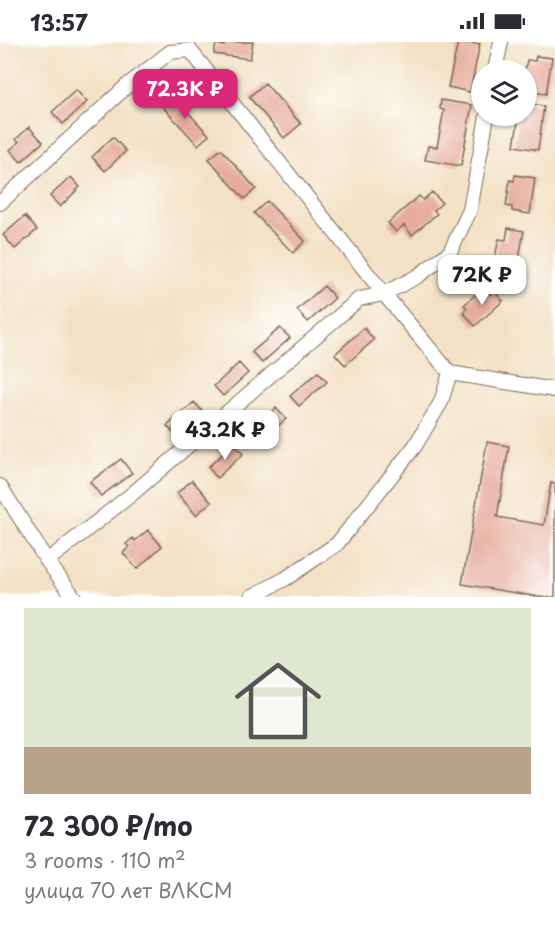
<!DOCTYPE html>
<html lang="en">
<head>
<meta charset="utf-8">
<style>
  body { margin:0; font-family:"Playpen Sans",sans-serif; background:#f7f7f7; color:#2b2b33; height:100vh; display:flex; flex-direction:column; font-size:22px; white-space:nowrap }
  * { box-sizing:border-box; margin:0 }
  p { font-size:20px; color:#7c7c81 }
  .icon { flex:none; width:33px; height:33px; fill:none; stroke:currentColor; stroke-width:2; stroke-linecap:round; stroke-linejoin:round }
  .map { position:relative; height:555px; overflow:hidden }
  .panel { display:flex; flex-direction:column; background:#fff; flex:1 }
  .panel>* { flex:none }
  .buttons { position:absolute; left:471px; top:18px; display:grid; gap:12px }
  .buttons a { display:grid; place-items:center; width:66px; height:66px; border-radius:50%; background:#fff; box-shadow:0 2px 4px #0004; font-size:30px }
  .price { position:absolute; translate:-50% -51px; padding:0 14px; border-radius:12px; background:#fff; color:#222; font-size:20px; line-height:39px; filter:drop-shadow(0 2px 3px #0008) }
  .price::after { content:''; position:absolute; left:50%; top:36px; width:18px; height:14px; margin-left:-9px; background:inherit; clip-path:polygon(0 0,100% 0,50% 100%) }
  .price.on { background:#db2777; color:#fff }
  ul { padding:0; list-style:none }
  li { display:grid; align-content:center; gap:12px; height:318px; padding:0 24px }
  li span { display:grid; place-items:center; height:186px; border-radius:0px; color:#555 }
  li>.icon { margin-inline-start:auto }
  span .icon { width:108px; height:108px; fill:#fffc; stroke-width:1 }
  li b { font-size:26px }
  .status { display:flex; justify-content:space-between; align-items:center; height:42px; padding:0 30px; background:#fff; direction:ltr }
  .status svg { height:16px; fill:currentColor }
  .map>svg:first-child { display:block }
</style>
</head>
<body>
<div class="status"><b>13:57</b><svg viewBox="0 0 49 12"><path d="M0 12V9h3v3zM5 12V6h3v6zM10 12V3h3v9zM15 12V0h3v12zM26 1h20v11H26zM47 4h2v5h-2z"/></svg></div>
<div class="map">
<svg width="555" height="555" viewBox="0 0 555 555">
  <rect width="100%" height="100%" fill="#fff"/>
  <filter id="ink" filterUnits="userSpaceOnUse"><feTurbulence type="fractalNoise" baseFrequency=".0167" numOctaves="2"/><feDisplacementMap in="SourceGraphic" scale="12" xChannelSelector="R" yChannelSelector="G"/><feConvolveMatrix kernelMatrix="1 2 1 2 8 2 1 2 1" color-interpolation-filters="sRGB"/></filter>
  <filter id="wash" filterUnits="userSpaceOnUse"><feTurbulence type="fractalNoise" baseFrequency=".008" numOctaves="4" result="noise"/><feDisplacementMap in="SourceGraphic" scale="24" xChannelSelector="R" yChannelSelector="G"/><feGaussianBlur stdDeviation="1.35" result="paint"/><feColorMatrix in="noise" values="0 0 0 0 0 0 0 0 0 0 0 0 0 0 0 0 0 1.4 0 .05"/><feComposite in="paint" operator="in"/></filter>
  <g filter="url(#wash)">
    <rect width="100%" height="100%" fill="#f3e1c5"/>
    <g id="blocks">
      <path fill="#e6ad9d" d="M225,0H253L250,17L214,12L216,2L224,4Z
        M458,0L480,2L470,50L448,45Z
        M536,14L552,16L546,52L526,49L525,28L527,18L535,19Z
        M265,41L301,82L284,96L249,55Z
        M76,48L87,60L63,82L52,70Z
        M171,52L209,93L198,103L160,62Z
        M441,58L472,63L461,124L425,118L428,104L437,105L444,68L440,67Z
        M526,61L544,64L538,108L514,104L519,74H526Z
        M29,85L43,100L21,120L10,108L19,100L16,97Z
        M113,95L126,109L105,129L92,115Z
        M221,107L256,147L244,157L209,117Z
        M515,133L535,136L530,172L512,169V165L506,164L510,138L514,139Z
        M71,135L80,145L60,165L50,154Z
        M432,150L442,161L434,168L437,172L412,193L404,183L396,190L388,181L419,154L423,158Z
        M267,159L305,199L293,211L254,171Z
        M25,174L37,188L15,207L3,193Z
        M508,186L524,189L514,244L496,240L498,229L492,228L499,197L506,198Z
        M324,244L335,256L308,280L297,268Z
        M484,245L490,252L494,249L503,259L475,284L463,270L467,266L464,263Z
        M280,286L290,296L262,321L252,310Z
        M364,286L374,298L345,323L335,312Z
        M239,321L248,331L223,354L214,344Z
        M318,330L327,340L299,364L290,354Z
        M194,360L204,371L177,395L167,384Z
        M276,366L286,377L259,400L250,390Z
        M487,400L509,404L497,475L544,483L551,441L555,442V555H540L462,542Z
        M234,402L243,412L217,436L208,425Z
        M121,417L132,431L101,454L90,440Z
        M192,438L211,460L196,473L177,451Z
        M148,488L162,504L137,527L123,511L129,505L126,502L133,496L135,499Z"/>
    </g>
  </g>
  <g filter="url(#ink)">
    <use href="#blocks" fill-opacity="0" stroke="#7b6a58" stroke-width="1.5"/>
    <g fill="none" stroke-linecap="round" stroke-linejoin="round">
      <g stroke="#7b6a58" stroke-width="16">
        <path id="minor" d="M190,8L384,252L450,331
          M495,28L501,0
          M0,161L129,42L170,10L190,8
          M450,331L555,348
          M0,444L47,519
          M74,555L47,519L132,452L359,257L384,252L418,234L450,210L470,168L487,74
          M251,555L285,537L337,502L415,404L441,360L450,331"/>
      </g>
      <use href="#minor" stroke="#fff" stroke-width="14"/>
    </g>
  </g>
</svg>
<div class="buttons">
<a><svg class="icon" aria-label="layers" viewBox="0 0 24 24"><path d="M12 4l9 5-9 5-9-5zM3 14l9 5 9-5"/></svg></a>
</div>
<b class="price on" style="left:185px;top:78px">72.3K ₽</b>
<b class="price" style="left:482px;top:264px">72K ₽</b>
<b class="price" style="left:225px;top:419px">43.2K ₽</b>
</div>
<section class="panel">
<ul>
<li><span style="background:linear-gradient(#dfe7d0 75%,#b9a48a 0)"><svg class="icon" aria-label="home" viewBox="0 0 24 24"><path d="M3 11l9-7 9 7M6 9v11h12V9"/></svg></span><div><b>72 300 ₽/mo</b><p>3 rooms · 110 m²</p><p>улица 70 лет ВЛКСМ</p></div></li>
</ul>
</section>
</body>
</html>
